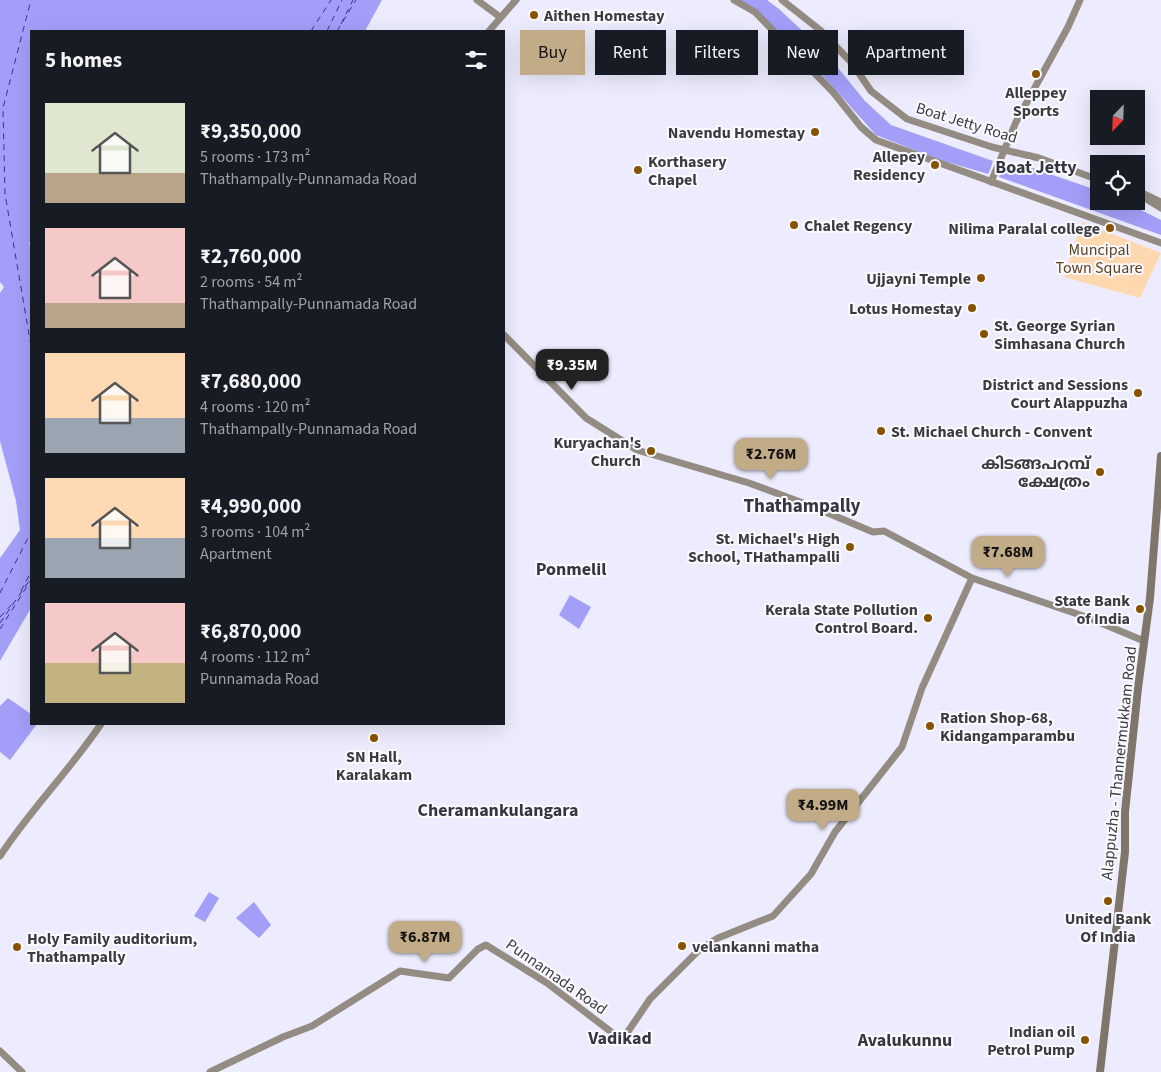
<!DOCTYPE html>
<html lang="en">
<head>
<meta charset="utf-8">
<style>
  body { margin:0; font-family:"Source Sans 3","Noto Sans Malayalam",sans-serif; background:#242831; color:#f1f3f6; height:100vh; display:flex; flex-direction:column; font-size:19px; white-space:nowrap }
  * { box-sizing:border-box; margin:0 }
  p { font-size:16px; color:#9ea1a6 }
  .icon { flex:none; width:28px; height:28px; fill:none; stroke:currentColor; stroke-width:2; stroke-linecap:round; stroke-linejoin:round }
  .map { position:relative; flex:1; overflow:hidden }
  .side { position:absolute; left:30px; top:30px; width:475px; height:695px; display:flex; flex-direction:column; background:#171b24; border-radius:0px; box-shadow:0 5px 20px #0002 }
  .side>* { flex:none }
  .top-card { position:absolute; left:520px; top:30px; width:475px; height:45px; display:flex; gap:10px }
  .needle { width:32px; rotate:203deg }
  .controls { position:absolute; left:1090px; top:90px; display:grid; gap:10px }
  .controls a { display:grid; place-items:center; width:55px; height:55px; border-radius:0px; background:#171b24; box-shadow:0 5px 20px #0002; font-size:25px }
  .price { position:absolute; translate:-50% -42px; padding:0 11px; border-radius:10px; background:#c2ab87; color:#111; font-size:16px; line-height:32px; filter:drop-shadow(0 1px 2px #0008) }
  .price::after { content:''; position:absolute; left:50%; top:30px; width:15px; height:11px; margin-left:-8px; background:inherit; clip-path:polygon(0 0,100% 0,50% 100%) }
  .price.current { background:#222; color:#fff }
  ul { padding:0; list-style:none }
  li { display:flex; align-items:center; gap:15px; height:125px; padding:0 15px }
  li span { display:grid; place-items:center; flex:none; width:140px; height:100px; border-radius:0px; color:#555 }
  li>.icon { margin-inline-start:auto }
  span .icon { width:60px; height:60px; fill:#fffc; stroke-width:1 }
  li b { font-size:21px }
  h2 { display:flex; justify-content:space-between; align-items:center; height:60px; padding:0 15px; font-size:21px }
  .chip { padding:0 18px; border-radius:0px; background:#171b24; box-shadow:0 5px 20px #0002; font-size:18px; line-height:45px }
  .chip.current { background:#c2ab87; color:#111 }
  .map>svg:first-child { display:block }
</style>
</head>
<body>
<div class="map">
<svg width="1161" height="1072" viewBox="0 0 1161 1072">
  <rect width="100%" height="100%" fill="#ececfe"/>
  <path fill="#ffd8b0" d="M1082,222L1161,253L1140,298L1064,277Z"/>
  <path fill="#a39ff9" d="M0,0H382L365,31H31V238L29,244L31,246V608L0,661V558L20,530L16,501L0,441V293L4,287L0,282Z
    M739,0H767L779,9L825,52L865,101L891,125L993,161L990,170L1000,173L1004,165L1021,164L1099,191V201H1123L1161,220V235L999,177L1000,174L990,170L988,174L937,159L876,135L815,67L755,10Z
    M570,595L591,607L579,629L559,615Z
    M8,698L31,714V724H37L10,760L0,752V706Z
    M209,892L219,898L205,922L194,916Z
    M254,902L271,925L259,938L236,918Z"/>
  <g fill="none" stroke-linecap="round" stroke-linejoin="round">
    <path stroke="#402d92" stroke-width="1" stroke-dasharray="6 5" stroke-linecap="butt" d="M341,24L353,0
      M311,31L331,0
      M327,31L342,0
      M337,31L356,0
      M31,346L5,194L3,108L31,0
      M21,591L31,572
      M0,593L31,532
      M0,617L15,601
      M0,623L31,578
      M0,629L31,580"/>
    <path stroke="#948c83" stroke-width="7" d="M477,0L500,17
      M734,0L755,12L833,92L861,127L876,140L1161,243
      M782,0L820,30L852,63L871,91L907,119L992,147L1039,158L1099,180
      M489,31L516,0
      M991,182L1016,122L1068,27L1080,0
      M1137,193L1161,208
      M1137,193L1144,194L1161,202
      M504,335L586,418L637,450L749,483L811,506L873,532L884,531L972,578L1089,618L1144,641
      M0,856C31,809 70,770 101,724
      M0,1051L22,1072
      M210,1072L283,1037L312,1026L400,971L449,978L478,949L486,945L547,983L614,1034L625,1036L650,999L698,951L718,938L773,916L811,874L835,832L902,747L922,688L972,578"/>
    <path stroke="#7f756a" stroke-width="8" d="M1100,1072L1125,852V812L1138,688L1150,598L1161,456"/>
  </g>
  <g fill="#885300" stroke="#fbfbff" stroke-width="2">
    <circle cx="534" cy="15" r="5"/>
    <circle cx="1036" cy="74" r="5"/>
    <circle cx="815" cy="132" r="5"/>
    <circle cx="935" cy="165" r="5"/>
    <circle cx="638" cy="170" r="5"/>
    <circle cx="794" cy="225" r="5"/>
    <circle cx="1110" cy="228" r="5"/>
    <circle cx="981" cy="278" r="5"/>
    <circle cx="972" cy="308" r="5"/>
    <circle cx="984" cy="334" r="5"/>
    <circle cx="1138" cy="393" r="5"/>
    <circle cx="881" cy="431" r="5"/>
    <circle cx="651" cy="451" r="5"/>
    <circle cx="1100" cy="472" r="5"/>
    <circle cx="850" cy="547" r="5"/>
    <circle cx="1140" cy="609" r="5"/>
    <circle cx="928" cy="618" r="5"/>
    <circle cx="930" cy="726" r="5"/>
    <circle cx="374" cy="738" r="5"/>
    <circle cx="1108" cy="901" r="5"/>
    <circle cx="682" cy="946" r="5"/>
    <circle cx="17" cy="947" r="5"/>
    <circle cx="1085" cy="1040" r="5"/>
  </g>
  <g text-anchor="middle" stroke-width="4" stroke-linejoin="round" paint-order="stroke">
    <g font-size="16" font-weight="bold" fill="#3b3b42" stroke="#fbfbff" text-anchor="end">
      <text x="544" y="21" text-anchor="start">Aithen Homestay</text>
      <text x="1036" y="98" text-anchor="middle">Alleppey<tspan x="1036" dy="18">Sports</tspan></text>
      <text x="805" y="138">Navendu Homestay</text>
      <text x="925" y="162">Allepey<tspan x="925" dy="18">Residency</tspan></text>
      <text x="648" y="167" text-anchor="start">Korthasery<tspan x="648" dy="18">Chapel</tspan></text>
      <text x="804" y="231" text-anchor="start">Chalet Regency</text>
      <text x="1100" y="234">Nilima Paralal college</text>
      <text x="971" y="284">Ujjayni Temple</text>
      <text x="962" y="314">Lotus Homestay</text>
      <text x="994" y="331" text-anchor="start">St. George Syrian<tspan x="994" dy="18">Simhasana Church</tspan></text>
      <text x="1128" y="390">District and Sessions<tspan x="1128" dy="18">Court Alappuzha</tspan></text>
      <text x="891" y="437" text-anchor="start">St. Michael Church - Convent</text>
      <text x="641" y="448">Kuryachan's<tspan x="641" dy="18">Church</tspan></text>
      <text x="1090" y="469">കിടങ്ങപറമ്പ്<tspan x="1090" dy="18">ക്ഷേത്രം</tspan></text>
      <text x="840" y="544">St. Michael's High<tspan x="840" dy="18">School, THathampalli</tspan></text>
      <text x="1130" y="606">State Bank<tspan x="1130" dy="18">of India</tspan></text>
      <text x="918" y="615">Kerala State Pollution<tspan x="918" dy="18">Control Board.</tspan></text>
      <text x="940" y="723" text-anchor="start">Ration Shop-68,<tspan x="940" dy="18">Kidangamparambu</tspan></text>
      <text x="374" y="762" text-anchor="middle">SN Hall,<tspan x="374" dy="18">Karalakam</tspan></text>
      <text x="1108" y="924" text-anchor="middle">United Bank<tspan x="1108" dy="18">Of India</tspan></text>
      <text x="27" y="944" text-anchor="start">Holy Family auditorium,<tspan x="27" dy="18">Thathampally</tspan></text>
      <text x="692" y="952" text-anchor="start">velankanni matha</text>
      <text x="1075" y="1037">Indian oil<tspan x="1075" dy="18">Petrol Pump</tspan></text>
    </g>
    <g font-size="16" fill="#3b3b42" stroke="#fbfbff">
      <text transform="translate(967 122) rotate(17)" y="6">Boat Jetty Road</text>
      <text transform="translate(1118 763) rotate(-84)" y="6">Alappuzha - Thannermukkam Road</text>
      <text transform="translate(557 976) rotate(35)" y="6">Punnamada Road</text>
    </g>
    <g font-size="16" fill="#5e4120" stroke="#fbfbff">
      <text x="1099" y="255">Muncipal<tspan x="1099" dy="18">Town Square</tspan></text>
    </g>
    <g font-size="18" font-weight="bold" fill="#363643" stroke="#fbfbff">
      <text x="1036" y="173">Boat Jetty</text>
      <text x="571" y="575">Ponmelil</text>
      <text x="498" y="816">Cheramankulangara</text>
      <text x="620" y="1044">Vadikad</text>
      <text x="905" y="1046">Avalukunnu</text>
    </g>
    <g font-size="19" font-weight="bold" fill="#363643" stroke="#fbfbff">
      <text x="802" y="512">Thathampally</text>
    </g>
  </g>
</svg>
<div class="controls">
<a><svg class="needle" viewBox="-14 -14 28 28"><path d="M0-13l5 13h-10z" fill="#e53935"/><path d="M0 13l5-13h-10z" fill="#9ea1a6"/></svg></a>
<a><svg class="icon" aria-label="locate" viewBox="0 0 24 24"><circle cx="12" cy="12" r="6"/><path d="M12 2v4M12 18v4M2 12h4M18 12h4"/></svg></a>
</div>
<b class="price current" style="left:572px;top:391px">₹9.35M</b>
<b class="price" style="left:771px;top:480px">₹2.76M</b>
<b class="price" style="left:1008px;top:578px">₹7.68M</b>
<b class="price" style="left:823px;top:831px">₹4.99M</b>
<b class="price" style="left:425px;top:963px">₹6.87M</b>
<div class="top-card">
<a class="chip current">Buy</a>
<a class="chip">Rent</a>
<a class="chip">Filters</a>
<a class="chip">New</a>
<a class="chip">Apartment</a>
</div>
<section class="side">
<h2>5 homes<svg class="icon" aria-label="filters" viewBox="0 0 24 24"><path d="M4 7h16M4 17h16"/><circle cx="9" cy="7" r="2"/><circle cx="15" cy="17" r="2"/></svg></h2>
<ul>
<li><span style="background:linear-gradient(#dfe7d0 70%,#b9a48a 0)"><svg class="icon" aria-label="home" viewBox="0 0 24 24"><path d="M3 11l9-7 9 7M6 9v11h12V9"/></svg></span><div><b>₹9,350,000</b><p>5 rooms · 173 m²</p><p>Thathampally-Punnamada Road</p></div></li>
<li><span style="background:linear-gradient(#f6c9c9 75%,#b9a48a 0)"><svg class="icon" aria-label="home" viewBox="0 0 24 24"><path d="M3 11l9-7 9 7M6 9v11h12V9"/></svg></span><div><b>₹2,760,000</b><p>2 rooms · 54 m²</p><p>Thathampally-Punnamada Road</p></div></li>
<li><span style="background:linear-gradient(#ffd9b3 65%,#9aa5b1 0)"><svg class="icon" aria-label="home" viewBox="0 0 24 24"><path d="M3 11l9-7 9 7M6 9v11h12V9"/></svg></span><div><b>₹7,680,000</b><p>4 rooms · 120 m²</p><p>Thathampally-Punnamada Road</p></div></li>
<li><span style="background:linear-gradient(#ffd9b3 60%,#9aa5b1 0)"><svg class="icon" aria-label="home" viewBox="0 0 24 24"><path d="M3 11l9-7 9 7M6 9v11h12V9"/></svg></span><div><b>₹4,990,000</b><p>3 rooms · 104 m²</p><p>Apartment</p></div></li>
<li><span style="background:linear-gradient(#f6c9c9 60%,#c2b280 0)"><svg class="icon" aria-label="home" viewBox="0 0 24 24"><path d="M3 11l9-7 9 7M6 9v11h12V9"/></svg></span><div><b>₹6,870,000</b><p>4 rooms · 112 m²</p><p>Punnamada Road</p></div></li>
</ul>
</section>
</div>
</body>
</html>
